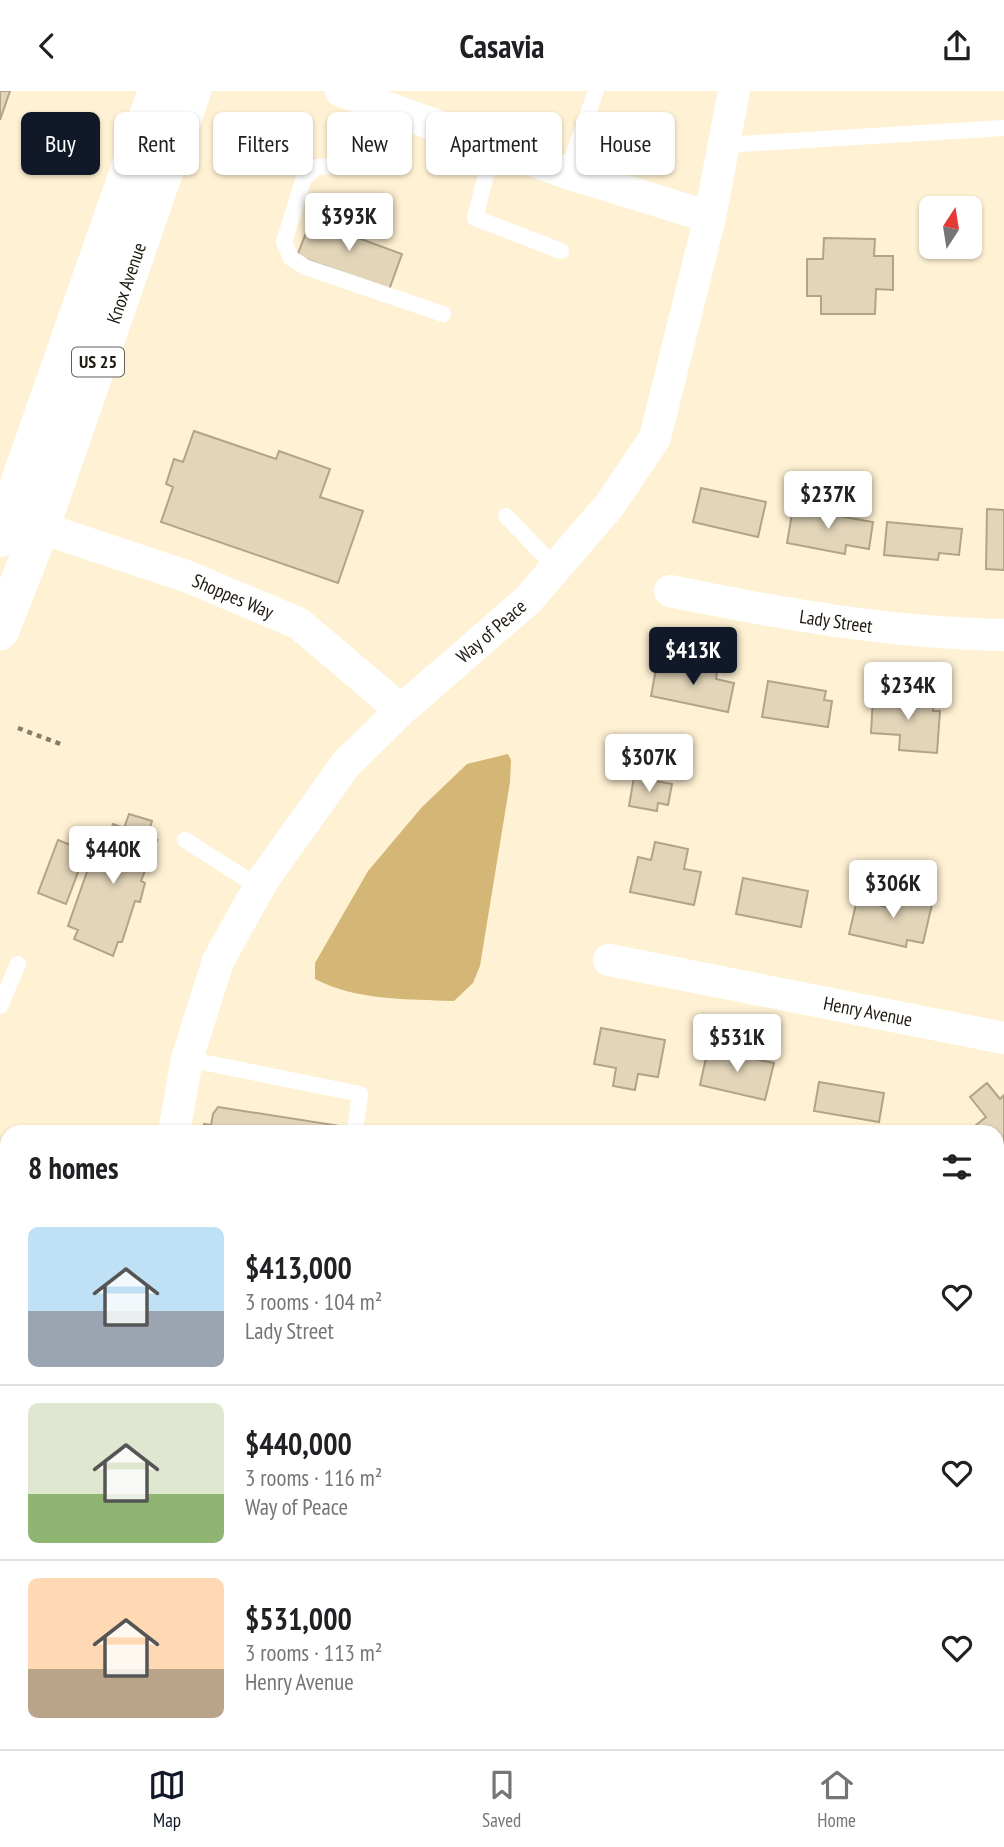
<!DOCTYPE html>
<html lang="en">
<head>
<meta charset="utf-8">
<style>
  body { margin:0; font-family:"PT Sans Narrow",sans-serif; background:#f6f6f6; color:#202124; height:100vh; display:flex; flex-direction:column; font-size:26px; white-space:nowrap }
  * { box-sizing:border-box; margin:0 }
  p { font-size:23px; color:#757577 }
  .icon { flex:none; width:38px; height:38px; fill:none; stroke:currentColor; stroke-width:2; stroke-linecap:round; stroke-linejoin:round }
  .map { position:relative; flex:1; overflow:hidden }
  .sheet { position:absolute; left:0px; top:1034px; width:1004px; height:625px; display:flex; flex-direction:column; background:#fff; border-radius:21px 21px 0 0; box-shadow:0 2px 5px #0004 }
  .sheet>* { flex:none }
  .guide { position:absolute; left:21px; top:21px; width:962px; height:63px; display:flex; gap:14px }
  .needle { width:46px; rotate:12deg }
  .buttons { position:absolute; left:919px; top:105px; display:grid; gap:14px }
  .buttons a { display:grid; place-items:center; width:63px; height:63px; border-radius:10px; background:#fff; box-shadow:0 2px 5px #0004; font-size:35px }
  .price { position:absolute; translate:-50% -60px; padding:0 16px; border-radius:7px; background:#fff; color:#222; font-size:23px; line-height:46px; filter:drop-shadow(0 2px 4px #0008) }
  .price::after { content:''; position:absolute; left:50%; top:42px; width:21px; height:16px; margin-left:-10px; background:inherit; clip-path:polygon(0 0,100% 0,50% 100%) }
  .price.active { background:#111827; color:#fff }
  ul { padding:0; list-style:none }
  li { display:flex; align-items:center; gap:21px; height:175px; padding:0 28px }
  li+li { border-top:2px solid #e0e0e0 }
  li span { display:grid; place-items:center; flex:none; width:196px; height:140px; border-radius:10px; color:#555 }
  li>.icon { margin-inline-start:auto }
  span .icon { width:84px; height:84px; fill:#fffc; stroke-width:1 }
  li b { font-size:30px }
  h2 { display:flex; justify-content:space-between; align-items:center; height:84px; padding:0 28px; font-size:30px }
  .chip { padding:0 24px; border-radius:10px; background:#fff; box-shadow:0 2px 5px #0004; font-size:24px; line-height:63px }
  .chip.active { background:#111827; color:#fff }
  header { display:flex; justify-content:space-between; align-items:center; height:91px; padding:0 28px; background:#fff; font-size:32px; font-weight:700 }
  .tabs { display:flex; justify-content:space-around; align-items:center; height:98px; border-top:2px solid #e0e0e0; background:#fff; font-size:19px; color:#757577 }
  .tabs a { display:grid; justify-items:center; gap:4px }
  .tabs .active { color:#111827 }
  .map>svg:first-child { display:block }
</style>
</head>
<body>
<header><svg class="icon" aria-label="back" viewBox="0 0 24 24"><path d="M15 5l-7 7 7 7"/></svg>Casavia<svg class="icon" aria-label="share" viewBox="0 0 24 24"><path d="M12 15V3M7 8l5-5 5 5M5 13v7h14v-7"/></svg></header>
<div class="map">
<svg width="1004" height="1658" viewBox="0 0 1004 1658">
  <rect width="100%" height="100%" fill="#fff2d4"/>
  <path fill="#d4b776" d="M508,663L511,669L510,691L480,875L473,892L454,910C408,908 357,910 315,888V872L368,780L422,716L467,673Z"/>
  <path fill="#e2d5b9" stroke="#b1a489" stroke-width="2" d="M0,0H10L0,29Z
    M322,122L344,129L339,140L402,163L389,199L297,165L309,134L317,137Z
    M824,147L875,148L874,165H893V199L876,198L875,223H821V205H807V168H823Z
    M194,340L276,368L279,360L330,378L320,406L363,420L338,492L161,431L173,396L166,393L174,368L183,371Z
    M701,397L766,411L758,446L693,431Z
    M793,417L873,431L869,458L846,454L845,463L787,452Z
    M987,418L1004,419V479L986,478Z
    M887,431L962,438L959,464L939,462L938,469L884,464Z
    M669,571L717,581L716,588L734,592L728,621L651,605L656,578L668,580Z
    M768,590L826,600L824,609L832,610L828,636L762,626Z
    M873,606L934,609L933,620H940L937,662L899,659L900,644L871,642Z
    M634,686L672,693L668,714L658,712L657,720L629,715Z
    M129,723L152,730L147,746L157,749L141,790L145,792L140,811L135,810L122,851H118L113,865L74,848L78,839L68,835L89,775L87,773L92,758L104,760L113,733L124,737Z
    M58,749L86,760L66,813L38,802Z
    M655,751L688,758L684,778L701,781L694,814L630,801L638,766L651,769Z
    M743,787L808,800L801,836L736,823Z
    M891,800L933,809L923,852L907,849L906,856L849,843L857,809L887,816Z
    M601,937L665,949L658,986L638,983L635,999L613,995L616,977L594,973Z
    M708,958L774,972L765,1009L700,994Z
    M819,991L884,1002L879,1031L814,1020Z
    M987,992L1000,1008L1004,1004V1065L998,1057V1041H974L971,1038L986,1026L970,1006Z
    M218,1016L340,1035L339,1041H203L204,1033L211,1034L213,1023Z
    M998,1122L1004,1123V1190L998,1189Z
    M998,1240L1004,1251V1273L998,1277Z
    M459,1652H495L507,1658H455Z
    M794,1652H865L863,1658H796L792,1656Z
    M961,1652H995L996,1658H962Z"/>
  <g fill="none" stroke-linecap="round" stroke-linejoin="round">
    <path stroke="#877e6b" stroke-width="4.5" stroke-dasharray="5 5" stroke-linecap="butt" d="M18,637L63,654"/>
    <path stroke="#fff" stroke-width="16" d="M724,54L1004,37
      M493,56L475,127L561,160
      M335,75L317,76L304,87L284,151L291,167L305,176L443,223
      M567,82L596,0
      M506,425L557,478
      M185,749L259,796
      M0,915L18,873
      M187,968L360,1003L355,1041
      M261,1658L262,1652"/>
    <path stroke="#fff" stroke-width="32" d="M341,0L567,82L710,126
      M18,429L186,485L298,532L401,619
      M670,500C781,523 891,542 1004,544
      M609,869L1004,947
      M174,1041L187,968L218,870L263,789L346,673L401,619L527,510L609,415L655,347L710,126L734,0
      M998,1370L1004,1372
      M637,1652L648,1658
      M83,1658L84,1652"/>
    <path stroke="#fff" stroke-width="38" d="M0,447L157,0
      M0,540L40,438L192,0"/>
  </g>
  <g text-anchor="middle" stroke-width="5" stroke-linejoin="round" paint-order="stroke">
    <rect fill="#fff" stroke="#625f58" stroke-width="2" x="72" y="256.5" width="52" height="29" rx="5"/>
    <g font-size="18" font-weight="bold" fill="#1f1a10">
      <text x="98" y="277">US 25</text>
    </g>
    <g font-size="19" fill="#1f1a10" stroke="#fff">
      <text transform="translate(126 192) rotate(-71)" y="7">Knox Avenue</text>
      <text transform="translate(233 505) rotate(23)" y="7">Shoppes Way</text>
      <text transform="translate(836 530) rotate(8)" y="7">Lady Street</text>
      <text transform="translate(491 540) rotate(-41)" y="7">Way of Peace</text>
      <text transform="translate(868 920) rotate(11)" y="7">Henry Avenue</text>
    </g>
  </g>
</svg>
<div class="buttons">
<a><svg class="needle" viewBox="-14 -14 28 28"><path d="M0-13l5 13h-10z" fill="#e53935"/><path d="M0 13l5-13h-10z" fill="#757577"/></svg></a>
</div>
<b class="price" style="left:349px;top:162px">$393K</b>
<b class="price" style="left:828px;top:440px">$237K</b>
<b class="price active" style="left:693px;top:596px">$413K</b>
<b class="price" style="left:908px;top:631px">$234K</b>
<b class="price" style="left:649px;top:703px">$307K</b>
<b class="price" style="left:113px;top:795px">$440K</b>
<b class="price" style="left:893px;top:829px">$306K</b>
<b class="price" style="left:737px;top:983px">$531K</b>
<div class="guide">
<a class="chip active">Buy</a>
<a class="chip">Rent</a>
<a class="chip">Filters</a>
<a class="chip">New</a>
<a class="chip">Apartment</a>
<a class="chip">House</a>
</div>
<section class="sheet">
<h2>8 homes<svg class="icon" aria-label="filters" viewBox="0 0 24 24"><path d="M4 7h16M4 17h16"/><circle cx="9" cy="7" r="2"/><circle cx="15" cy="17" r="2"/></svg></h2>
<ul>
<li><span style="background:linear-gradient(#bfe0f5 60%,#9aa5b1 0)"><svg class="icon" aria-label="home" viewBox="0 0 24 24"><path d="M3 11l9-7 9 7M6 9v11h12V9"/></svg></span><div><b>$413,000</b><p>3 rooms · 104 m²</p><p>Lady Street</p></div><svg class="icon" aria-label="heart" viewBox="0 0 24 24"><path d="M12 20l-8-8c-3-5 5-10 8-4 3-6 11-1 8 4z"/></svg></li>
<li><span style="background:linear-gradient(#dfe7d0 65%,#8fb573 0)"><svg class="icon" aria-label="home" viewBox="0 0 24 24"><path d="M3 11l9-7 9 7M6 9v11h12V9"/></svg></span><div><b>$440,000</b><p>3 rooms · 116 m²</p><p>Way of Peace</p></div><svg class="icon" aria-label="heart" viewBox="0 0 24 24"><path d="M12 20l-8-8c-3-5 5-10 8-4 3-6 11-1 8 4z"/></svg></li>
<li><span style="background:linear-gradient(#ffd9b3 65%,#b9a48a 0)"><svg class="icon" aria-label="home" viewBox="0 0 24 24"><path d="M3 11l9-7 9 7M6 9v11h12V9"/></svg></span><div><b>$531,000</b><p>3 rooms · 113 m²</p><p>Henry Avenue</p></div><svg class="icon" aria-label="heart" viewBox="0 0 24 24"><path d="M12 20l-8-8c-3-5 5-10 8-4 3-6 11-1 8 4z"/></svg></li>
</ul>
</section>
</div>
<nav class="tabs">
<a class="active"><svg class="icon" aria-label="map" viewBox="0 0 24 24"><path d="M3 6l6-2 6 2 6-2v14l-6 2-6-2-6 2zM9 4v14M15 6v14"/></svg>Map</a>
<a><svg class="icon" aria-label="saved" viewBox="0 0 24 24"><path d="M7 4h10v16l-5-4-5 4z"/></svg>Saved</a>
<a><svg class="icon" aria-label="home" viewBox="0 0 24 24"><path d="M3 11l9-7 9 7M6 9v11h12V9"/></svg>Home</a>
</nav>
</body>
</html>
